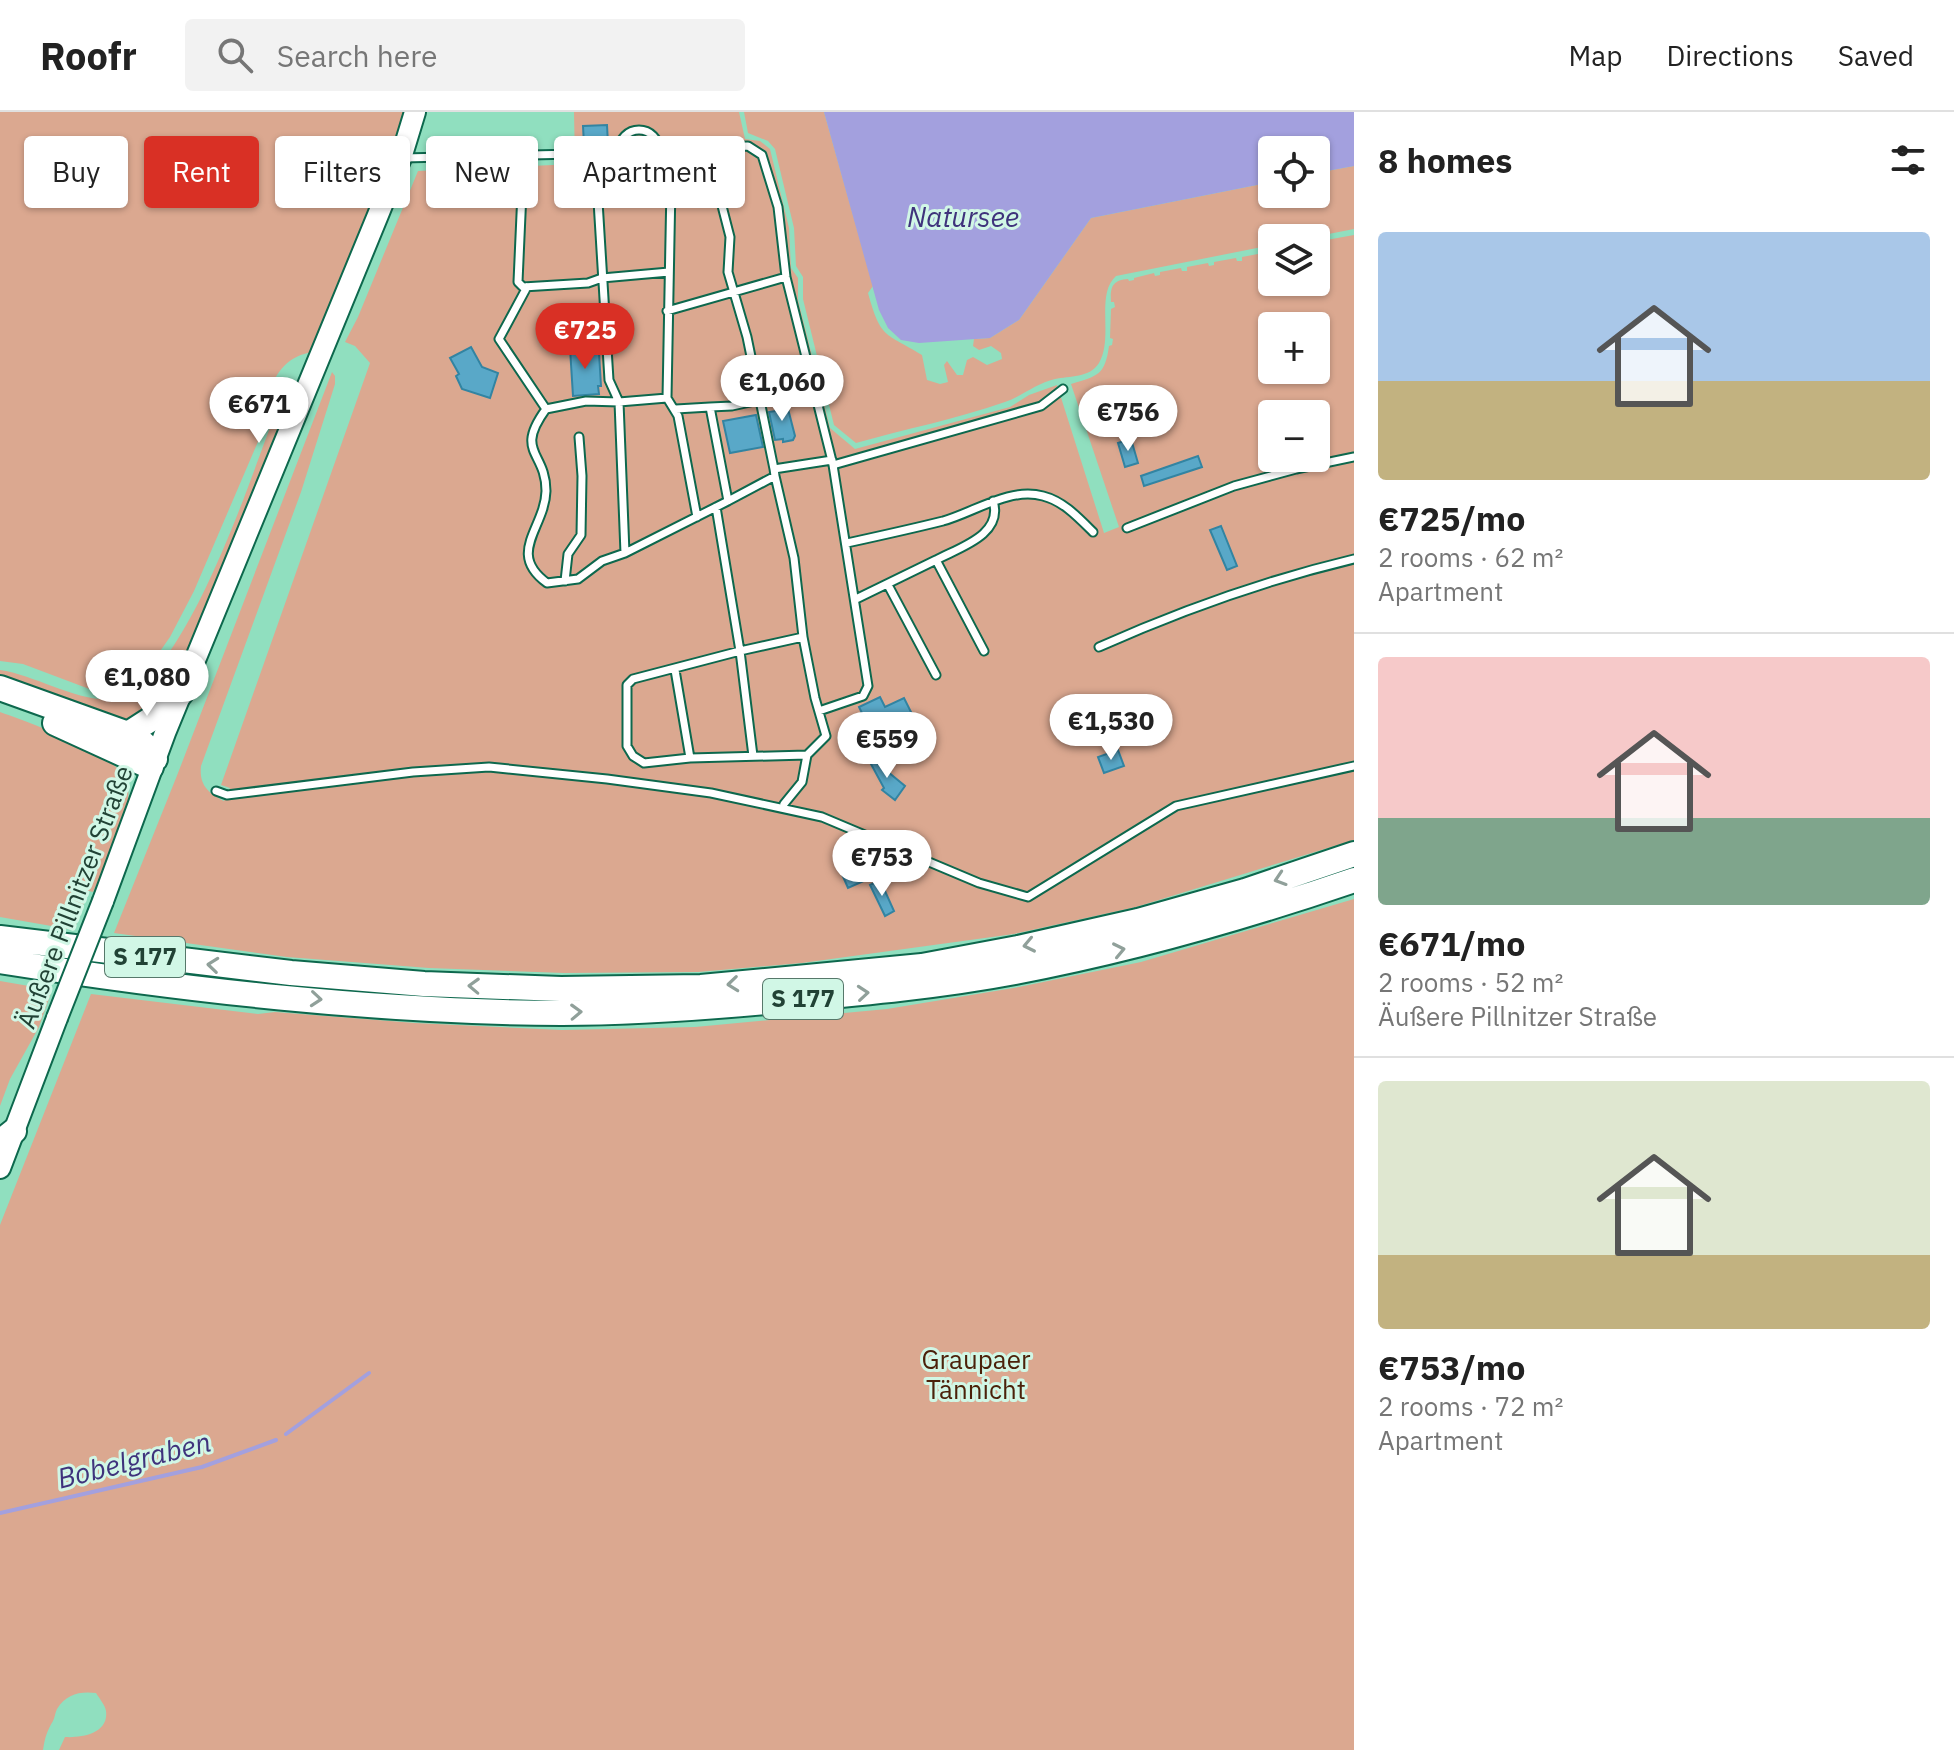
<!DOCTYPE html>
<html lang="en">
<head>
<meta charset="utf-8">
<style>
  body { margin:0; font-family:"IBM Plex Sans",sans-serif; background:#f2f2f2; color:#222; height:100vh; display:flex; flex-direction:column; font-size:30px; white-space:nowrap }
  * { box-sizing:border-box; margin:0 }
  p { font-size:26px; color:#767676 }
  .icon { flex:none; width:44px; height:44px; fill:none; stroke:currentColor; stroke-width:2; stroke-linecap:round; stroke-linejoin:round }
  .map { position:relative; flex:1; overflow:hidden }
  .side { display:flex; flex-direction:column; background:#fff; width:600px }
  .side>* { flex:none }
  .hud { position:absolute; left:24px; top:24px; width:760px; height:72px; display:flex; gap:16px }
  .tools { position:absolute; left:1258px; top:24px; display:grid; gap:16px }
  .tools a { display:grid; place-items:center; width:72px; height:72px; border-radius:8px; background:#fff; box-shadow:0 2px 6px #0004; font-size:40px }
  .price { position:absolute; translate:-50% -68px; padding:0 18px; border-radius:28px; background:#fff; color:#222; font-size:26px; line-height:52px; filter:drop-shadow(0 2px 4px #0008) }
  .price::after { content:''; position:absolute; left:50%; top:48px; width:24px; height:18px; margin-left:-12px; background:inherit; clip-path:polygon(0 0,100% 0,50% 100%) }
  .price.on { background:#d93025; color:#fff }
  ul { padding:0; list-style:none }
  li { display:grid; align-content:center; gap:16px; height:424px; padding:0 24px }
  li+li { border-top:2px solid #e0e0e0 }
  li span { display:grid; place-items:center; height:248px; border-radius:8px; color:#555 }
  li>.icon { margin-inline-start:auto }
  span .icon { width:144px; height:144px; fill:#fffc; stroke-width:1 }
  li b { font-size:34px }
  h2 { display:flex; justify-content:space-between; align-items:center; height:96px; padding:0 24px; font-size:34px }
  .tag { padding:0 28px; border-radius:8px; background:#fff; box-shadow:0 2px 6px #0004; font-size:28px; line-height:72px }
  .tag.on { background:#d93025; color:#fff }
  header { display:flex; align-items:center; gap:48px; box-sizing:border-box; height:112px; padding:0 40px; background:#fff; border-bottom:2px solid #e0e0e0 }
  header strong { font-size:38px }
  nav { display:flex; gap:44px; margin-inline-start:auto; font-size:28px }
  .search { width:560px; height:72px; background:#f2f2f2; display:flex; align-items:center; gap:20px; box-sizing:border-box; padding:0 28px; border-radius:8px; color:#767676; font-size:30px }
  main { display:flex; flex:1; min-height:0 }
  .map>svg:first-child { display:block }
</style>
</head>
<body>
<header>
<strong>Roofr</strong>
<div class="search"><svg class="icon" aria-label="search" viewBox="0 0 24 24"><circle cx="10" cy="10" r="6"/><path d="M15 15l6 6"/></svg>Search here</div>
<nav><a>Map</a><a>Directions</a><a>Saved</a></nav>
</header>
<main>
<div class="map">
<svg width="1354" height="1638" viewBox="0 0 1354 1638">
  <rect width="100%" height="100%" fill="#90dfbf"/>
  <path fill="#dba890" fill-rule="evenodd" d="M0,0H409L313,240C287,244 279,258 266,282L274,286L266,311L194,479L170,525L149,555L126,572L92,578L23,552L0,549Z
    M574,0H739L745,27L760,29L770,37L789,116L791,156L798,166V188L830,316L855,337L1010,295L1029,283L1057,273L1104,421L1119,415L1071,272C1098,264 1105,263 1109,234L1112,233L1113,227L1110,226L1111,197L1115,195L1114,190H1111C1110,176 1112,168 1128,167L1129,169L1134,168V166L1154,161L1155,164L1160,163V160L1181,156L1182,159H1187V155L1208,151L1209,154L1214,153V150L1236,146L1237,149H1242V145L1263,141V144H1268V140H1272V170H1316V133H1322L1321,129L1354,123V728L1136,795L1014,822L802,851L698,860L564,861L429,856L287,845L114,821L178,661L332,260L335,264V272L301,380L201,654C199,673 208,681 224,689L230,676L221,673L370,251L355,234L345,230L358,205L418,59L575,52ZM1272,214H1316V258H1272ZM1272,302H1316V346H1272Z
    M744,0H824L873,174L868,181C881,228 885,220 922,243L927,268L940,272L948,270L944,253L947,249L957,263H963L967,248L973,245L987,253L1002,247L1001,241L991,234L979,238L973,234L974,227L990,226L1019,208L1091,106L1272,70V82H1316V61L1354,54V117L1308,126H1272V133L1116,164C1095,183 1114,225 1099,251C1090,266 1069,264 1055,267C1037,271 1022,284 1005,290C957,307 905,317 856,331L834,313L803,187V165L796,154L794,116L775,37L768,29L748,21Z
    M296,275L299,279L197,524L158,594L143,605L118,611L0,569V558C35,563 80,591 112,587C181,579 248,373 271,313L284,286Z
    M0,600C28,610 119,642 127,670C135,700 105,753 93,780L89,779L87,783L74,818L0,805Z
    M1354,787V1638H59L65,1625C81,1626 109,1622 106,1599C105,1593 99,1586 96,1581C80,1579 66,1582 57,1597C55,1601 55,1605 53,1609C47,1619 45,1625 43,1638H0V1113L91,882L258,902L275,900L415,911L562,918L695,915L887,897L1019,875L1141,850Z
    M0,869L52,878L39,915L10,967L0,994Z"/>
  <path fill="#a3a0de" d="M824,0H1354V54L1316,61V38H1272V70L1091,106L1019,208L990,226L919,231L901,228L888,216L879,198Z"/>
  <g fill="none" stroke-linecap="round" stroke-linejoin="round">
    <path stroke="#a3a0de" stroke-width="4" d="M286,1322L369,1261
      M0,1401L202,1355L276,1328"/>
  </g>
  <path fill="#59a8c8" stroke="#3284a2" stroke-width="2" d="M607,13L608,32L584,33L583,14Z
    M169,36L177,82L156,85L152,58L157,57L155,38Z
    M596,233V241H599L601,274H598L599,282L573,284L570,236Z
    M471,235L482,255L498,261L490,286L462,277L456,264L459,262L450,246Z
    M786,289L795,324L793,328L783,330V327L775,328L769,300L776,299L775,292Z
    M756,303L763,335L730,341L723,309Z
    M1131,327L1138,351L1125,355L1118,331Z
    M1198,344L1202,355L1144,374L1141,364Z
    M1221,414L1237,454L1227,458L1210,418Z
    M880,585L885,595L904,586L915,608L869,630L857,606L863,603L859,595Z
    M1118,638L1124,654L1104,661L1098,645Z
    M865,641L905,674L895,688L882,678L884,676Z
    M858,749L866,768L848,776L841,760L849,757L847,753Z
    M880,768L894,799L885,804L870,773Z"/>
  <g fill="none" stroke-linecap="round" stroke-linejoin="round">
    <g stroke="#0d684d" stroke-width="11">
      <path id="service" d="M619 38a20 20 0 1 1 40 0a20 20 0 1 1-40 0Z
        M659,36L748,34L762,43L778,95L786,165L833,353L868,574L863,584L819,599
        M598,41V89L609,268L619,290L625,441L728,389L710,295L676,297
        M403,46L575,42
        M657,47L670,60L671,73L667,286L678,304L697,405
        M671,73L707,74L714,78L721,90L730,125L728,160L747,225L774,357L775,364L728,389
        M522,80L518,170L523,175L588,171L602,166L669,160
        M527,175L499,227L546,297
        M667,199L786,165
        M710,295L732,294L813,276
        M833,353L1041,294L1063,277
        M774,357L832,348
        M716,395L740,539L803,525L794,446L775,364
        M1127,416L1234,374L1296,357L1354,345
        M847,431C879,424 911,417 943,409C975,400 1009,375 1043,384C1063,389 1078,405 1093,420
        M625,441L602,449L578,467L547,471C506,441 545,416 546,379C546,339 514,341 546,297L586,289L619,290L667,286
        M936,448C958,436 1004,423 993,389
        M565,469L568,442L581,423L582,364L579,325
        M888,473L936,563
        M856,487L936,448L984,539
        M1099,535C1182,498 1266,468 1354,447
        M675,558L690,646
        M753,644L740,539L633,567L627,573V634L633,644L644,651L690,646L807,643
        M216,679L227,683L413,660L489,655L607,667L711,681L822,705L979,771L1028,785L1176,694L1354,654
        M784,692L802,670L807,643L826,624L815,586L803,525"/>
    </g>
    <g stroke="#0d684d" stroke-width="24">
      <path id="secondary" d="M103,789L165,621L378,103L401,46L415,0
        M0,1056L57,906"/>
    </g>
    <g stroke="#0d684d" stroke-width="28">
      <path id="trunk" d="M0,576L128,622L144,632L155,647
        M55,611L151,655
        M128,622L159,602L181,581
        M0,826L291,861L424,872L561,877L701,875L922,854L1018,836L1138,809L1245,779L1354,742
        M0,849C185,878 375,900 562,901C638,901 714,895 789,888C865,881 941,874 1015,860C1131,838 1243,806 1354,768
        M0,1030L14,1019"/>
    </g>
    <use href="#service" stroke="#fff" stroke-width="7"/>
    <use href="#secondary" stroke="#fff" stroke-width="20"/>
    <use href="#trunk" stroke="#fff" stroke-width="24"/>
    <g stroke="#0d684d" stroke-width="24" stroke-linecap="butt">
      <path id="secondary-bridge" d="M57,906L103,789"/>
    </g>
    <use href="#secondary-bridge" stroke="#fff" stroke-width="20"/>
  </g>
  <defs><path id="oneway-chevron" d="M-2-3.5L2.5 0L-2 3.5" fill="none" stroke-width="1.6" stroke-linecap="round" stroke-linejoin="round" transform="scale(2)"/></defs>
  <g stroke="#90a09a">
    <use href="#oneway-chevron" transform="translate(1280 767) rotate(162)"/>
    <use href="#oneway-chevron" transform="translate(1029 833) rotate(168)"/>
    <use href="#oneway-chevron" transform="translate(1119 838) rotate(-12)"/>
    <use href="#oneway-chevron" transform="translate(213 853) rotate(-174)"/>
    <use href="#oneway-chevron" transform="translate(733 872) rotate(174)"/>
    <use href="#oneway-chevron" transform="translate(474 874) rotate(-178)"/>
    <use href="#oneway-chevron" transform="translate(863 881) rotate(-5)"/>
    <use href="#oneway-chevron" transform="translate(316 887) rotate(5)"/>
    <use href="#oneway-chevron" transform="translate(576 900) rotate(-2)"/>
  </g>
  <g text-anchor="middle" stroke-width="6" stroke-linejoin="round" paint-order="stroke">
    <g fill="#d1f7e6" stroke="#56786a" stroke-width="2">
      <rect x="105" y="825" width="80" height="40" rx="6"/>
      <rect x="763" y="867" width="80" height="40" rx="6"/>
    </g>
    <g font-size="24" font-weight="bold" fill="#214235">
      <text x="145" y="853">S 177</text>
      <text x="803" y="895">S 177</text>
    </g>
    <g font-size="26" fill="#214235" stroke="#d1f7e6">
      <text transform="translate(75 785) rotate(-69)" y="9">Äußere Pillnitzer Straße</text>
    </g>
    <g font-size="26" fill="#4b210a" stroke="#d1f7e6">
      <text x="976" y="1257">Graupaer<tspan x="976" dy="30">Tännicht</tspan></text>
    </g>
    <g font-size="28" font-style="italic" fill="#3f337c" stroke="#d1f7e6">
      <text x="963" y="115">Natursee</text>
      <text transform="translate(134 1348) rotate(-14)" y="10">Bobelgraben</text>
    </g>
  </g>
</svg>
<div class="tools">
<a><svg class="icon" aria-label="locate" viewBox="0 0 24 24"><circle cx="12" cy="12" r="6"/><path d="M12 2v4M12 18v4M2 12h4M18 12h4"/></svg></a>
<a><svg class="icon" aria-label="layers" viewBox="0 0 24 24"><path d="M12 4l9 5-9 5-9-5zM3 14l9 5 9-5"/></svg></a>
<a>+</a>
<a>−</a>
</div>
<b class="price on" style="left:585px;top:259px">€725</b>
<b class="price" style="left:782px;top:311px">€1,060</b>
<b class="price" style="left:259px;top:333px">€671</b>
<b class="price" style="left:1128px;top:341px">€756</b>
<b class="price" style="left:147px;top:606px">€1,080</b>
<b class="price" style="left:1111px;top:650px">€1,530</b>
<b class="price" style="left:887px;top:668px">€559</b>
<b class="price" style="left:882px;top:786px">€753</b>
<div class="hud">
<a class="tag">Buy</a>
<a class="tag on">Rent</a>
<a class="tag">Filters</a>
<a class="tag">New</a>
<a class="tag">Apartment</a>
</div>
</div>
<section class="side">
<h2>8 homes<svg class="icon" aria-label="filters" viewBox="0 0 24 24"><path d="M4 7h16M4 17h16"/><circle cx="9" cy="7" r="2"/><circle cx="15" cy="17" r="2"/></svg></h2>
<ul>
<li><span style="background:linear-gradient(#a9c7e8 60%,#c2b280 0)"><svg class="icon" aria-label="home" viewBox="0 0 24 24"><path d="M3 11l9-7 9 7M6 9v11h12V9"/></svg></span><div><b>€725/mo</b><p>2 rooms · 62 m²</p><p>Apartment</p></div></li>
<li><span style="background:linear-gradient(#f6c9c9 65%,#7fa58c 0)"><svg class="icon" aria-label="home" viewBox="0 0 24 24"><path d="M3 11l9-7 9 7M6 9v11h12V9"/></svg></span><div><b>€671/mo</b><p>2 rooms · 52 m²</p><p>Äußere Pillnitzer Straße</p></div></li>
<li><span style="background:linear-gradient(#dfe7d0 70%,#c2b280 0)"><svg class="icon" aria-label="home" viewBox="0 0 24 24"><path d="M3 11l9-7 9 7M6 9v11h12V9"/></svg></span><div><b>€753/mo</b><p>2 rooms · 72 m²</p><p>Apartment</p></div></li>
</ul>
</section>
</main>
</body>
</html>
